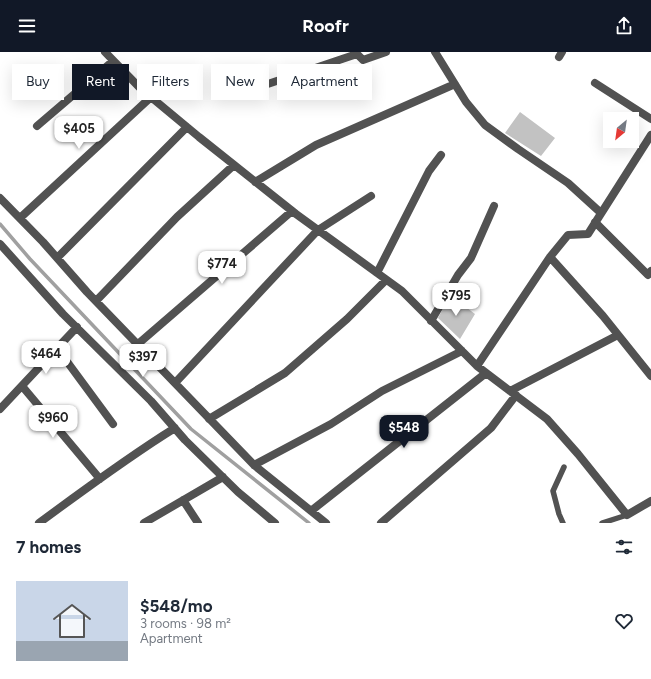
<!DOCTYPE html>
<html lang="en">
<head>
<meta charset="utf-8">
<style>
  body { margin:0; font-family:Figtree,sans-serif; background:#f2f2f3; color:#1f2937; height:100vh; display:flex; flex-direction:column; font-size:15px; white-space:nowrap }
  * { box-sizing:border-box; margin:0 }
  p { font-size:13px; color:#747a83 }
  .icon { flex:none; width:22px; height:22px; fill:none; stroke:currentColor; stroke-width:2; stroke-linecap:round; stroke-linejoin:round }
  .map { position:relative; height:471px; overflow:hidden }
  .details { display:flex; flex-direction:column; background:#fff; flex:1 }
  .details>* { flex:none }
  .guide { position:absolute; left:12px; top:12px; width:400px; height:36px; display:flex; gap:8px }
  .needle { width:26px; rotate:209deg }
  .controls { position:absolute; left:603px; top:60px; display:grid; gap:8px }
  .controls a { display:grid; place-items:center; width:36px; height:36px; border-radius:0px; background:#fff; box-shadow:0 4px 16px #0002; font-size:20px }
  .price { position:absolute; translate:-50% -34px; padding:0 9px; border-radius:8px; background:#fff; color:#222; font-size:13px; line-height:26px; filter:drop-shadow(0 1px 2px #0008) }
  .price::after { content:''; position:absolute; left:50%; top:24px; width:12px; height:9px; margin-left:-6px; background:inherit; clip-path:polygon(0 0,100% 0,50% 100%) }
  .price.selected { background:#111827; color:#fff }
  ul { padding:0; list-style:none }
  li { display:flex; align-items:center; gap:12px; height:100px; padding:0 16px }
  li+li { border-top:1px solid #e0e1e3 }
  li span { display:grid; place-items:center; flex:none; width:112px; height:80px; border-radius:0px; color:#555 }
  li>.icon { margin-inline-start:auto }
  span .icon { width:48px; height:48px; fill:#fffc; stroke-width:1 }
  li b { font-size:17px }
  h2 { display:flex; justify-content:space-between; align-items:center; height:48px; padding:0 16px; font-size:17px }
  .tag { padding:0 14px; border-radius:0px; background:#fff; box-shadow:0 4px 16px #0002; font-size:14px; line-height:36px }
  .tag.selected { background:#111827; color:#fff }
  header { display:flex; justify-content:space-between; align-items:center; height:52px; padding:0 16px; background:#111827; color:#fff; font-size:18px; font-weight:700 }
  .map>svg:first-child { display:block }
</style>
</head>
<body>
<header><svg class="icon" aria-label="menu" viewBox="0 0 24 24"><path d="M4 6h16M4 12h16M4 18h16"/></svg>Roofr<svg class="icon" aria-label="share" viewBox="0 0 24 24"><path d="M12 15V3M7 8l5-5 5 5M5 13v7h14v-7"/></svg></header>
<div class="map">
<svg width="651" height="471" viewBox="0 0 651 471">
  <rect width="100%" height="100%" fill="#fff"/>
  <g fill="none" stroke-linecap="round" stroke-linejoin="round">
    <path stroke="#a0a0a0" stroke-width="3.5" d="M0,172L30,207L191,377L309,471"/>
  </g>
  <path fill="#c2c2c2" d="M520,60L555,86L541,104L505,81Z
    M450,243L475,262L460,287L438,266Z"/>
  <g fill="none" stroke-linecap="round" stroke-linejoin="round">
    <path stroke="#525252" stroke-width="5.5" d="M563,471L559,462L553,439L564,415
      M602,471L627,463"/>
    <path stroke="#525252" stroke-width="8" d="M105,0L140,36L199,85L296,162L402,239L477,314L547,367L578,402L627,463L651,449
      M435,0L466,50L485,73L518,97L568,131L601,161
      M559,5L562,0
      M595,31L651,67
      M241,41L357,2L363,8L386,0
      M37,74L113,9
      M255,130L316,93L455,32
      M0,146L43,190L87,240L254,413L326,471
      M20,166L151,45
      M595,170L648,223L651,219
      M0,192L63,262L151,349L185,388L238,440L275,471
      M550,205L603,264L651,324
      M57,206L187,75
      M377,221L429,119L441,103
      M96,249L177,165L234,113
      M431,269L458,223L471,206L494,154
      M138,292L292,159
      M57,296L113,372
      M477,314L550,205L568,183L588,182L651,83
      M175,331L318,178L371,144
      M22,334L100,427
      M510,339L618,283
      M0,357L77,275
      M209,367L285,321L347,267L386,228
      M254,413L331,372L382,339L462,299
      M183,448L198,471
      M311,459L486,321
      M39,471C84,438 128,405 175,376
      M144,471L223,425
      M381,471L491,376L516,343"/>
  </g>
</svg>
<div class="controls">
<a><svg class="needle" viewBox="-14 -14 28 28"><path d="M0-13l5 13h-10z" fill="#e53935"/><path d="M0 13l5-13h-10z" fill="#747a83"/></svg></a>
</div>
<b class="price" style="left:79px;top:98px">$405</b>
<b class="price" style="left:222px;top:233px">$774</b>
<b class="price" style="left:456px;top:265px">$795</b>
<b class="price" style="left:46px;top:323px">$464</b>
<b class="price" style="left:143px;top:326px">$397</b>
<b class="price" style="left:53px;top:387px">$960</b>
<b class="price selected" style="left:404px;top:397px">$548</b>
<div class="guide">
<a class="tag">Buy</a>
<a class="tag selected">Rent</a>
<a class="tag">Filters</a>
<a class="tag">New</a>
<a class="tag">Apartment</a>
</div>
</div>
<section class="details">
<h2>7 homes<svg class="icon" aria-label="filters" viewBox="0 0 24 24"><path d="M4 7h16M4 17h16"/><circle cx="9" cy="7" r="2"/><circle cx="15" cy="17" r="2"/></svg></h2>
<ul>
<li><span style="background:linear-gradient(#c9d6e8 75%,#9aa5b1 0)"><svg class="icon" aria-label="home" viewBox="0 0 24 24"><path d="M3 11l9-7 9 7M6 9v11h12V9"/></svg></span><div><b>$548/mo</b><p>3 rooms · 98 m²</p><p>Apartment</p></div><svg class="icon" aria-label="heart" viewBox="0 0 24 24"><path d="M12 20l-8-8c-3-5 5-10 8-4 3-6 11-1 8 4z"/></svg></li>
</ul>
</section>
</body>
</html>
